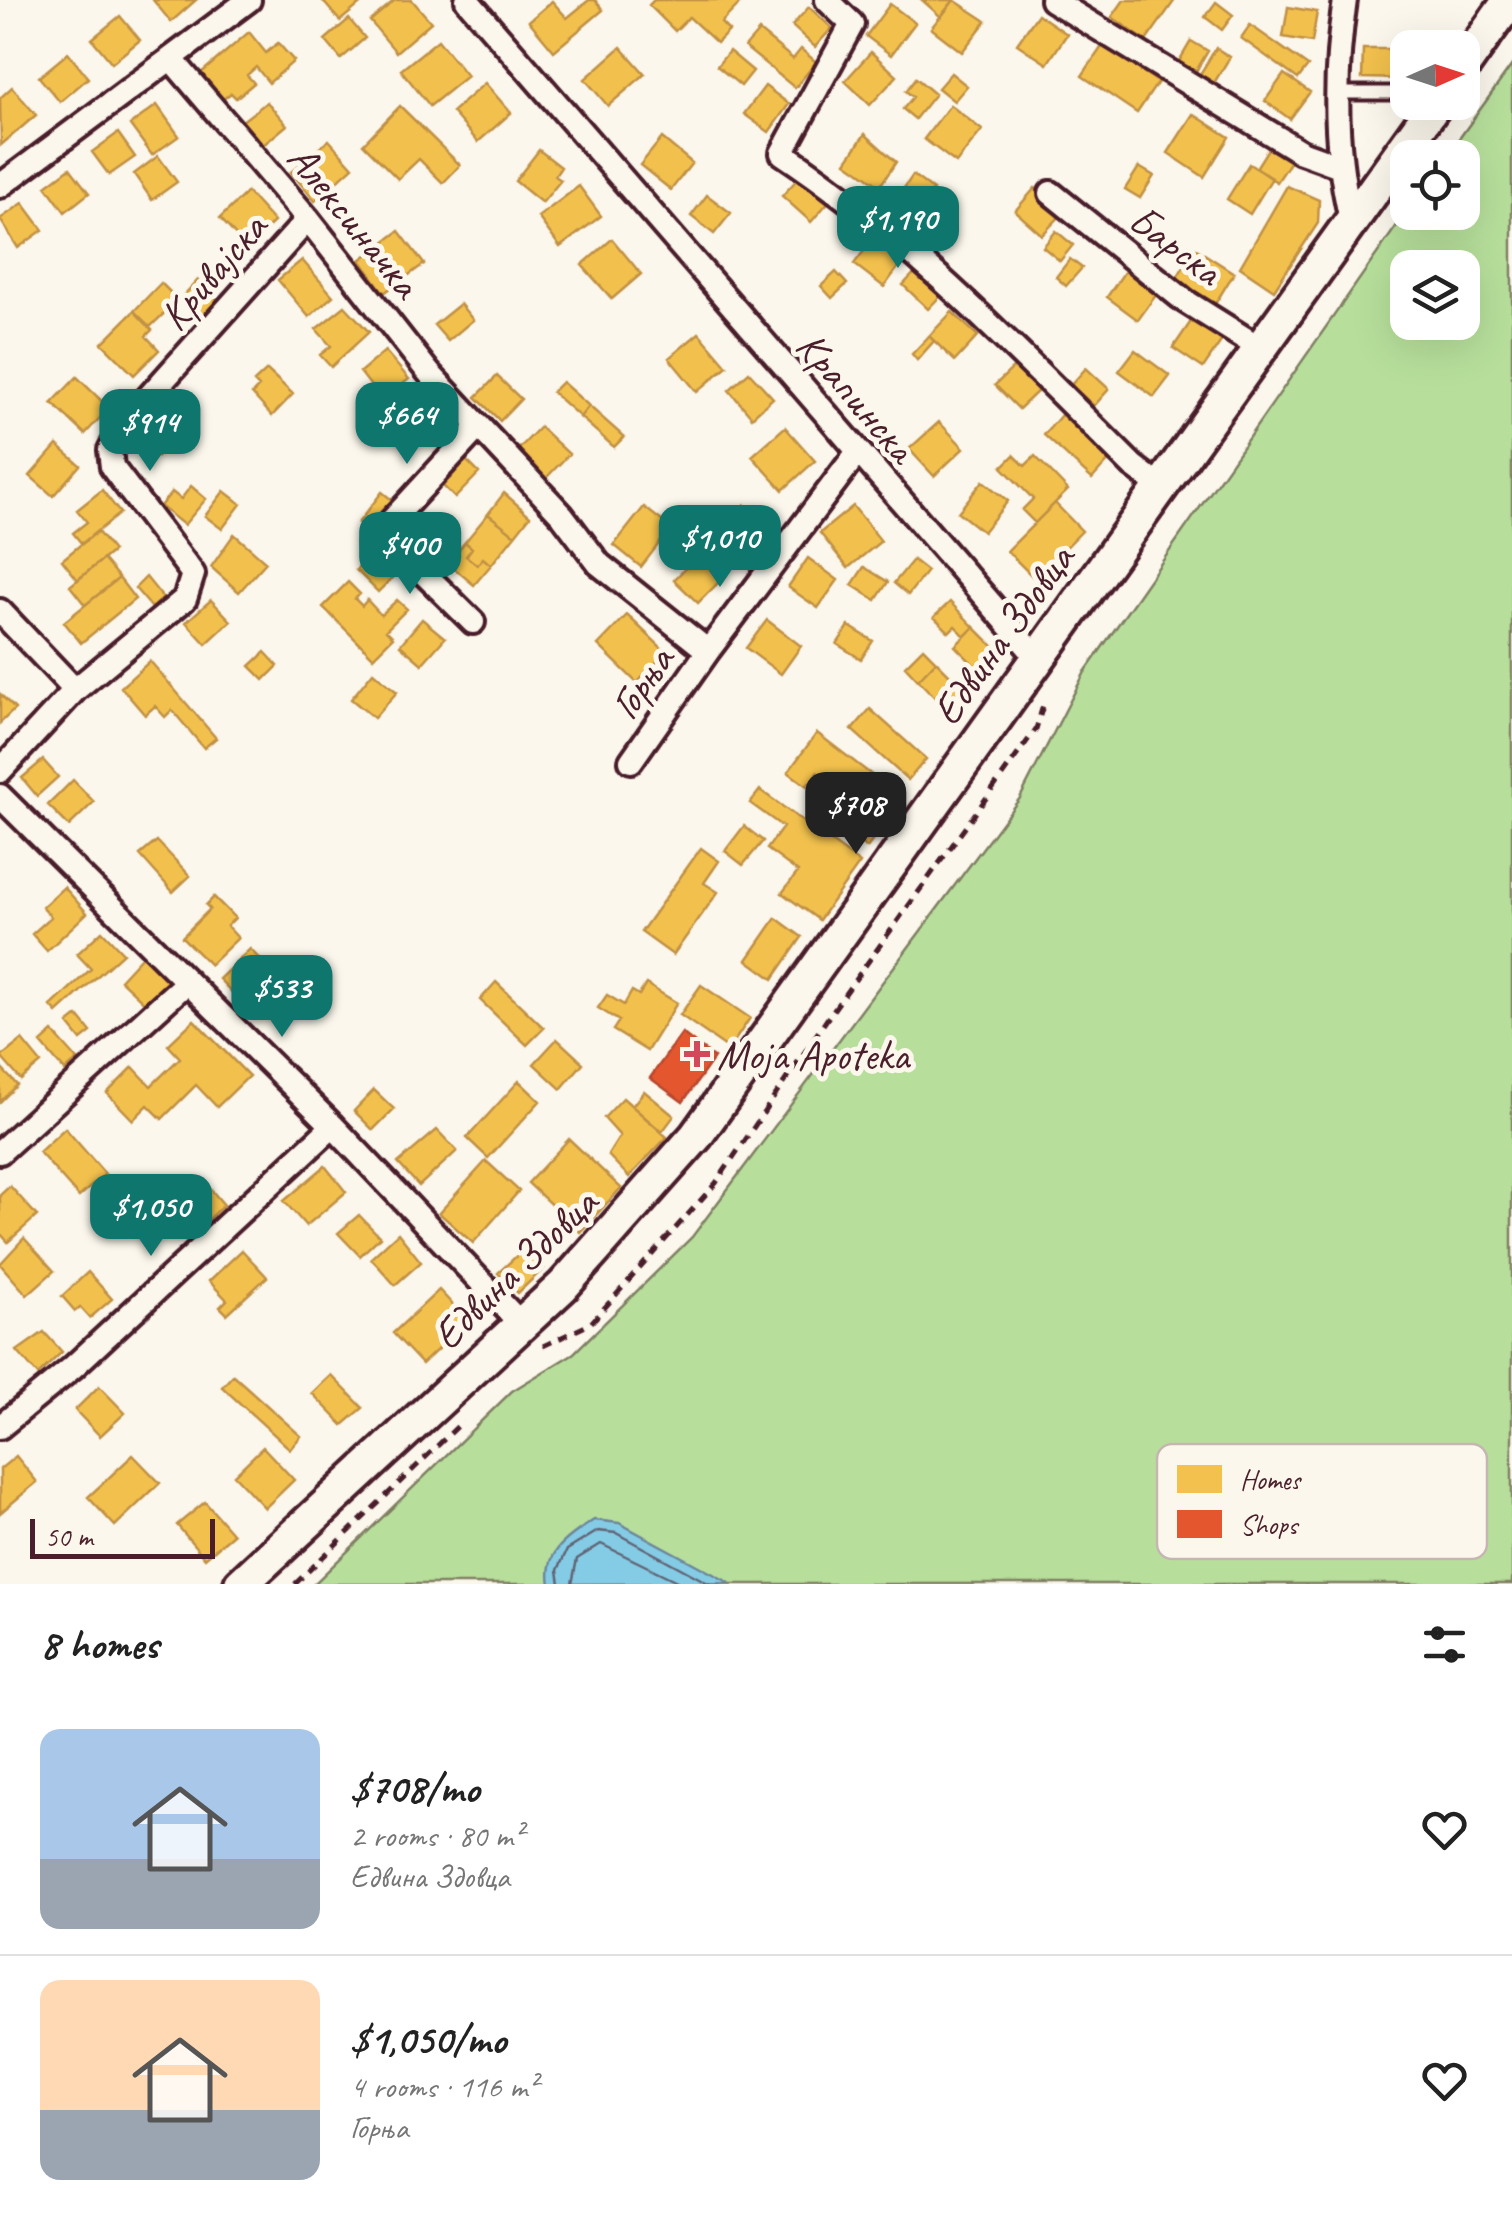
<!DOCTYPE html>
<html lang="en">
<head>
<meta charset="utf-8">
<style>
  body { margin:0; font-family:Caveat,sans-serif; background:#f6f6f6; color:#222; height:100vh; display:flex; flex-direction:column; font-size:38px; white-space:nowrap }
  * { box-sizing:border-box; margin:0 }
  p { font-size:32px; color:#767676 }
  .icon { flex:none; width:55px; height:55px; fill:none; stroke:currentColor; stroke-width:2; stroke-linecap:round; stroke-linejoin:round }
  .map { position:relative; height:1584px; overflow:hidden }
  .drawer { display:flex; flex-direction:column; background:#fff; flex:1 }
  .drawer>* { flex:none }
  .needle { width:65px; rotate:87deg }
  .fabs { position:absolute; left:1390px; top:30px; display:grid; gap:20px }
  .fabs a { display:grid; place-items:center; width:90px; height:90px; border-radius:20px; background:#fff; box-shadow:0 10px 40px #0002; font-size:50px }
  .scale { position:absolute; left:30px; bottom:25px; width:185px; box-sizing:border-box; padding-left:10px; border:5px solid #4a1f2b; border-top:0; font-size:28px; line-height:35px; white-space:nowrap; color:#4a1f2b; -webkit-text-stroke:8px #fbf7ec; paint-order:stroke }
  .price { position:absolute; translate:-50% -85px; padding:0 22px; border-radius:20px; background:#0f766e; color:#fff; font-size:32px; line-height:65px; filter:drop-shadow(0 2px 5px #0008) }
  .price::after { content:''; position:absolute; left:50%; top:60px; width:30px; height:22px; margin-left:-15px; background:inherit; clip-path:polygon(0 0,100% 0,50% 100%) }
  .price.selected { background:#222; color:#fff }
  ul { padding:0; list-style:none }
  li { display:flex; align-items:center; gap:30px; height:250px; padding:0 40px }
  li+li { border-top:2px solid #e0e0e0 }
  li span { display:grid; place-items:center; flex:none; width:280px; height:200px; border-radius:20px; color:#555 }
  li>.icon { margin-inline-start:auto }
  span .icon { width:120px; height:120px; fill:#fffc; stroke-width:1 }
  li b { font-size:42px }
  h2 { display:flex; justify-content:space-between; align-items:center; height:120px; padding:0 40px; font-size:42px }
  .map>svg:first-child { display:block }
</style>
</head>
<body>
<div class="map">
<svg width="1512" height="1584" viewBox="0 0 1512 1584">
  <rect width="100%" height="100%" fill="#fbf7ec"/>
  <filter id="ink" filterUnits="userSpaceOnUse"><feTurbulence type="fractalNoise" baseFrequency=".01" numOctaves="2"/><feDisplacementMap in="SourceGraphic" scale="20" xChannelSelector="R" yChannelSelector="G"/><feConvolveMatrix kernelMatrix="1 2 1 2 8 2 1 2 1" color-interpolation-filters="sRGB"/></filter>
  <g filter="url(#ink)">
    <path fill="#b7df9b" stroke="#807f63" stroke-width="2.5" fill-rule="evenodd" d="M1512,65V1584H314L512,1391L574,1353L692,1237L1020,798L1085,672L1407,211L1462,212V158L1446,157ZM1408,268H1462V322H1408Z"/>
    <path fill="#84cce5" stroke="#6d879b" stroke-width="2.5" d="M594,1520L619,1523L730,1583L550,1584C544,1550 569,1537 594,1520Z"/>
    <path fill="#f2c14e" stroke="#c09044" stroke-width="2.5" d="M153,0H196L171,22Z
      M322,0H365L340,21Z
      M395,0H412L431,22L396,52L370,21Z
      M589,0H595L603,10L554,51L529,21L552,1L567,18Z
      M654,0H743L721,23L729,31L717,43L689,17L675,31L649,5Z
      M922,0H954L941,17Z
      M954,0L986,21L962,52L931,28Z
      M1124,0H1175L1146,41L1112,17Z
      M1216,2L1233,15L1222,30L1205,17Z
      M890,4L915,23L891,55L866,36Z
      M809,7L832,28L815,47L792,26Z
      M1288,7L1317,12L1312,42L1283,37Z
      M1038,14L1067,34L1047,64L1017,44Z
      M120,16L140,40L112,63L92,39Z
      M349,19L365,38L341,59L325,40Z
      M1250,25L1308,66L1298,79L1241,38Z
      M759,31L793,59L801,49L816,62L795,88L745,47Z
      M249,32L266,53L278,43L294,61L269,83L256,67L247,75L254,83L236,98L231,93L222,100L200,74Z
      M438,40L467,76L430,106L401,70Z
      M1191,41L1208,51L1195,73L1178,63Z
      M1103,45L1158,82L1137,113L1082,76Z
      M621,47L645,74L608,106L585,79Z
      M1216,48L1230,57L1214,83L1200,74Z
      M1363,49H1405V79L1362,78Z
      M729,51L753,71L741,86L717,66Z
      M871,52L897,76L870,105L845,81Z
      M68,53L88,78L60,102L39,77Z
      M951,73L967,86L954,101L938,88Z
      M1284,74L1310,92L1290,119L1265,101Z
      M916,78L935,94L915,119L903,109L913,97L906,91Z
      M485,83L511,113L478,142L452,112Z
      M765,86L789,104L769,132L744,114Z
      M12,87L36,115L1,145L0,98Z
      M267,102L287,125L262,146L241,122Z
      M157,105L179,136L152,155L130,125Z
      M950,105L982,130L956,163L924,139Z
      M400,106L460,165L443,183L419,159L398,179L363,144Z
      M1193,114L1229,137L1204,177L1168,153Z
      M118,133L135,157L109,175L92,152Z
      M865,134L896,162L880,186L846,162Z
      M662,138L692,163L671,190L640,165Z
      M329,140L353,167L315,201L291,172Z
      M1271,144L1293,158L1277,182L1256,168Z
      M539,150L561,167L555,176L561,180L542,203L515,181Z
      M158,156L177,182L152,200L134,174Z
      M1249,164L1272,178L1250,214L1227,199Z
      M1139,167L1154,176L1140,198L1125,189Z
      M70,168L89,193L65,212L46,186Z
      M803,173L831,199L811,222L782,196Z
      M913,175L933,190L921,206L902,191Z
      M579,186L601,216L560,247L538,217Z
      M1287,186L1319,200L1318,223L1274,290L1240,267Z
      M1035,188L1063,213L1042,235L1015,211Z
      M247,192L274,222L247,248L220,218Z
      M707,195L731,213L714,234L691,216Z
      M23,203L43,230L18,248L0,219Z
      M399,231L424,264L384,293L360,260Z
      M1056,231L1073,245L1060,261L1043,247Z
      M875,236L905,258L884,287L854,264Z
      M612,239L641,274L612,299L582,265Z
      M1195,248L1234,273L1215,304L1176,279Z
      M1070,259L1082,268L1066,286L1056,277Z
      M302,260L333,296L309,317L278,280Z
      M921,266L946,290L928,309L903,285Z
      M1125,271L1156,295L1138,320L1107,297Z
      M836,272L847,284L832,298L821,286Z
      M198,280L219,301L203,317L182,297Z
      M161,283L178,300L150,327L134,311Z
      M460,304L473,320L448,341L434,325Z
      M345,306L369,332L331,367L320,355L331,346L316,329Z
      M134,311L152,330L146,336L159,350L134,375L102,343Z
      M952,312L978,336L955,361L929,336Z
      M1194,317L1224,337L1203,368L1173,348Z
      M699,333L727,366L697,392L669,358Z
      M929,336L934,341L917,360L912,354Z
      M1135,350L1170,376L1154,397L1119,371Z
      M385,351L409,379L373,408L365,398L374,390L360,372Z
      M1015,366L1039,390L1019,409L995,385Z
      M1086,368L1109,389L1094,406L1071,385Z
      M267,370L293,394L272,416L252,394L259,387L254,382Z
      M749,372L773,398L752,417L729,390Z
      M497,376L521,399L500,421L476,397Z
      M77,377L109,408L85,434L52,403Z
      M562,382L589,406L580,417L552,392Z
      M415,397L439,423L413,445L390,419Z
      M589,406L624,437L614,447L580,417Z
      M157,410L180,429L157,456L134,436Z
      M1062,414L1110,459L1092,479L1044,435Z
      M939,422L964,448L934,476L909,449Z
      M540,427L569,454L546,478L517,451Z
      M785,427L815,461L783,490L752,456Z
      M57,445L80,465L53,496L30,476Z
      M1014,455L1025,466L1035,456L1068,490L1035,523L1022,510L1033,499L1002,467Z
      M463,457L479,473L455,498L439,482Z
      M983,481L1008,501L983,532L958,512Z
      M191,486L206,499L184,525L160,506L172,492L181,499Z
      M102,490L120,513L82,544L73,533L87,522L77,510Z
      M224,491L241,504L222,529L205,516Z
      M382,492L396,503L373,534L358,523Z
      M504,493L530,516L515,535L488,514Z
      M1055,503L1082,531L1035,579L1007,551Z
      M745,505L766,524L740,553L719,534Z
      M853,506L881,541L848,568L820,533Z
      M644,507L671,528L641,567L614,545Z
      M488,514L515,535L491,565L483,558L477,565L466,556L472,548L465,542Z
      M97,531L113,551L78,580L62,560Z
      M234,534L266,562L239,592L211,567Z
      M465,542L472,548L466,556L477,565L483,558L491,565L474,585L448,563Z
      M377,549L399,571L378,592L356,570Z
      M702,551L726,575L698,603L674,580Z
      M808,558L838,580L818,608L788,587Z
      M103,559L119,578L85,605L70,586Z
      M913,560L927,571L908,595L894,583Z
      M864,567L888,582L876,600L852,585Z
      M146,577L163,598L152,608L135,588Z
      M119,578L135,599L81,643L64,622Z
      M348,582L360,594L355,599L362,606L367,600L381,615L397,600L407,609L386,630L393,637L373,657L323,607Z
      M211,600L231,621L206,644L186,622Z
      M950,602L974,627L965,636L955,626L949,632L934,617Z
      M627,615L666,652L637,683L598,645Z
      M422,619L445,638L422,664L400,645Z
      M767,620L801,646L781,674L746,648Z
      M849,626L873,641L861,659L837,644Z
      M974,627L999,652L980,671L955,646Z
      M923,648L936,661L918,680L905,666Z
      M265,652L278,666L264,680L250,666Z
      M150,661L216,738L204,748L172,710L165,717L155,706L145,715L121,687Z
      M936,661L973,698L954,717L918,680Z
      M373,672L397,692L374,718L351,699Z
      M0,694L15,709L0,723Z
      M870,709L926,759L908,780L852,730Z
      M817,733L903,799L867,848L831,821L844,803L832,795L838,787L817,772L807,786L788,772Z
      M43,760L58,777L37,796L22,778Z
      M73,780L94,802L69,826L48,805Z
      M760,790L860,863L819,920L782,893L798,872L767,849L783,827L750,803Z
      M744,826L763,841L743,865L725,851Z
      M157,841L190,876L173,892L140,855Z
      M701,848L719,861L704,883L718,892L673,955L641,932Z
      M64,887L87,913L47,951L32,934L51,917L42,907Z
      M214,897L235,918L227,926L238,938L210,965L182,937L210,909L206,905Z
      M776,918L802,937L773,979L747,960Z
      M102,931L123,953L57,1013L51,1006L91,969L77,954Z
      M250,949L287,987L256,1017L219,979Z
      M142,956L172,984L150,1008L120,980Z
      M496,982L544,1028L527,1045L480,1000Z
      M646,984L677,1003L647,1051L613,1030L619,1021L598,1008L607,995L624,1005L632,991L639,995Z
      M701,985L750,1018L729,1049L680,1015Z
      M78,1016L91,1032L81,1040L68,1024Z
      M194,1020L249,1076L217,1107L196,1085L162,1119L148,1105L133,1120L107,1093L133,1067L151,1086L180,1058L168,1045Z
      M53,1032L78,1060L65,1071L41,1043Z
      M557,1039L583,1063L561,1089L534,1064Z
      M22,1040L41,1063L21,1080L1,1057Z
      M0,1067L17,1085L0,1102Z
      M519,1081L540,1101L488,1158L467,1138Z
      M374,1090L394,1109L373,1130L354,1111Z
      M644,1091L674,1116L662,1132L632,1106Z
      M623,1098L667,1137L629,1177L608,1155L620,1136L604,1118Z
      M65,1128L105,1174L79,1197L39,1152Z
      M437,1130L457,1151L419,1186L398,1163Z
      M569,1139L621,1188L580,1232L528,1183Z
      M486,1161L519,1191L473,1243L439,1213Z
      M325,1166L346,1192L306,1226L284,1201Z
      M202,1179L224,1205L200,1227L176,1202Z
      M10,1186L37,1216L8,1242L0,1233V1195Z
      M359,1215L380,1237L360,1256L338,1233Z
      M398,1233L421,1262L395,1285L371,1258Z
      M24,1238L54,1271L27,1295L0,1264Z
      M525,1248L544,1268L518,1293L498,1273Z
      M242,1250L267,1277L227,1314L220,1307L227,1300L209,1281Z
      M88,1272L112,1299L90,1318L80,1307L75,1311L62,1296Z
      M439,1290L468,1321L422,1364L393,1333Z
      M44,1332L62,1352L38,1375L17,1351Z
      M233,1375L301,1436L290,1449L222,1387Z
      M331,1375L363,1408L343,1425L312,1393Z
      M99,1386L125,1413L100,1436L75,1410Z
      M263,1447L294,1480L265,1508L234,1475Z
      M133,1455L160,1483L115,1526L88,1497Z
      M16,1456L37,1482L0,1513V1469Z
      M205,1502L233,1534L205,1558L177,1525Z"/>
    <path fill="#e4572e" stroke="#b6462d" stroke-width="2.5" d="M682,1033L714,1058L683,1102L650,1078Z"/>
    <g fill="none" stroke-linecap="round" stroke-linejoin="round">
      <path stroke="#616475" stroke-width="2.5" d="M560,1584L558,1570L567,1550L598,1531L616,1533L710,1584
        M572,1584L577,1559L601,1544L683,1584"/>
      <g stroke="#4a1f2b" stroke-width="19">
        <path id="lane" d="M1337,93H1408"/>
      </g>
      <g stroke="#4a1f2b" stroke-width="30">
        <path id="street" d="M467,0L1037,657
          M827,0L852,24L782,153C914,241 1021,355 1133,466L1161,487
          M1052,0L1301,152L1337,165
          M1345,0C1334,74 1333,146 1351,219
          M173,61L308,219L429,373L562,515L599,564L708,651
          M0,186L249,0
          M1051,193L1185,301L1260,348
          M384,534L473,622
          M370,544L479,426
          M0,611L75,690
          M631,761L708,651L857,453
          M0,771L75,690L185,599L193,574L112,467L110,450L126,422L308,219
          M0,796L333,1126L521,1324
          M0,1152L186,983
          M0,1427L72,1368L333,1126"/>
      </g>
      <g stroke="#4a1f2b" stroke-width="40">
        <path id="secondary" d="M1462,68L1510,0
          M241,1584L563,1286L696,1136L1437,102"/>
      </g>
      <path stroke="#4a1f2b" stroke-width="5" stroke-dasharray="10 8" stroke-linecap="butt" d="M543,1346L590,1324L716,1183L829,1016L1036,729L1044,702
        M295,1584L463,1421"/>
      <use href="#lane" stroke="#fbf7ec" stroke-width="11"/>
      <use href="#street" stroke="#fbf7ec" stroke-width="22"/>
      <use href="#secondary" stroke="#fbf7ec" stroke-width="32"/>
    </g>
  </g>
  <path fill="#d1495b" stroke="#fbf7ec" stroke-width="4" d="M692 1039h10v10h10v10h-10v10h-10v-10h-10v-10h10z"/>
  <g text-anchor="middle" stroke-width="10" stroke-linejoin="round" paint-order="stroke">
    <g font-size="42" fill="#4a1f2b" stroke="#fbf7ec">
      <text transform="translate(355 220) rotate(51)" y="15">Алексиначка</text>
      <text transform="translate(1176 244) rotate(37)" y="15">Барска</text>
      <text transform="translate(212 271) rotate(-49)" y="15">Кривајска</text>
      <text transform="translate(857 396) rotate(49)" y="15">Крапинска</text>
      <text transform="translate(1002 634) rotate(-54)" y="15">Едвина Здовца</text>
      <text transform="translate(641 682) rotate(-55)" y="15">Горња</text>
      <text transform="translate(514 1268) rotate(-44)" y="15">Едвина Здовца</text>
    </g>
    <g font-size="42" fill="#4a1f2b" stroke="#fbf7ec" text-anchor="start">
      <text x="717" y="1069">Moja Apoteka</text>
    </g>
  </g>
  <rect x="1157" y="1444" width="330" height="115" rx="15" fill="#fbf7ec" stroke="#c6b6b2" stroke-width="2.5"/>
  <rect x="1177" y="1465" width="45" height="28" fill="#f2c14e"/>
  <rect x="1177" y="1510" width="45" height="28" fill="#e4572e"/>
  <g font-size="28" fill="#4a1f2b">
    <text x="1240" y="1489">Homes</text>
    <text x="1240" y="1534">Shops</text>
  </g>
</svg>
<div class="fabs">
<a><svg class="needle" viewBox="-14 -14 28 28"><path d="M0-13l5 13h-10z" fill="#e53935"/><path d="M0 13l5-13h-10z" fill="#767676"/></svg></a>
<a><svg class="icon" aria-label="locate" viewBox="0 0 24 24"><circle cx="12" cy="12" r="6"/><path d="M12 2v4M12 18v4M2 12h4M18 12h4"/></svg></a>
<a><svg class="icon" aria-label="layers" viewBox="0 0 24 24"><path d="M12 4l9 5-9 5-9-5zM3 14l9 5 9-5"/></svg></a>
</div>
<div class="scale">50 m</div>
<b class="price" style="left:898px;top:271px">$1,190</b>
<b class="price" style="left:407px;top:467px">$664</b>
<b class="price" style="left:150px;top:474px">$914</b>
<b class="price" style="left:720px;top:590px">$1,010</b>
<b class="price" style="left:410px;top:597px">$400</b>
<b class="price selected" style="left:856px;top:857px">$708</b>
<b class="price" style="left:282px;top:1040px">$533</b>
<b class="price" style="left:151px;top:1259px">$1,050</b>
</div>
<section class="drawer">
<h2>8 homes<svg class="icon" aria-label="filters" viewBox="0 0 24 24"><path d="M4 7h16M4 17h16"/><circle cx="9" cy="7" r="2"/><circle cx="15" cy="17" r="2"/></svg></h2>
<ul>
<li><span style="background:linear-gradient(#a9c7e8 65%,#9aa5b1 0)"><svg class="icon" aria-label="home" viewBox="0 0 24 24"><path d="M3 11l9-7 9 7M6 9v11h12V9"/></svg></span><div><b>$708/mo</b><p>2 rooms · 80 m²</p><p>Едвина Здовца</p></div><svg class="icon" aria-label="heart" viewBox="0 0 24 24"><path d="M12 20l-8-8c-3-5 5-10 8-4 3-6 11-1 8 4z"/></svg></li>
<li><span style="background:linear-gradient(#ffd9b3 65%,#9aa5b1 0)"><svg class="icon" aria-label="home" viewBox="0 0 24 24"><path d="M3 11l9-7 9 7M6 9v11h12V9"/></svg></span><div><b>$1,050/mo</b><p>4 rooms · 116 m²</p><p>Горња</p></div><svg class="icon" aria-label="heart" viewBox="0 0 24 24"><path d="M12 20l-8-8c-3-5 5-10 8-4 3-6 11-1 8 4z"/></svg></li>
</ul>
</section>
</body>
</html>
